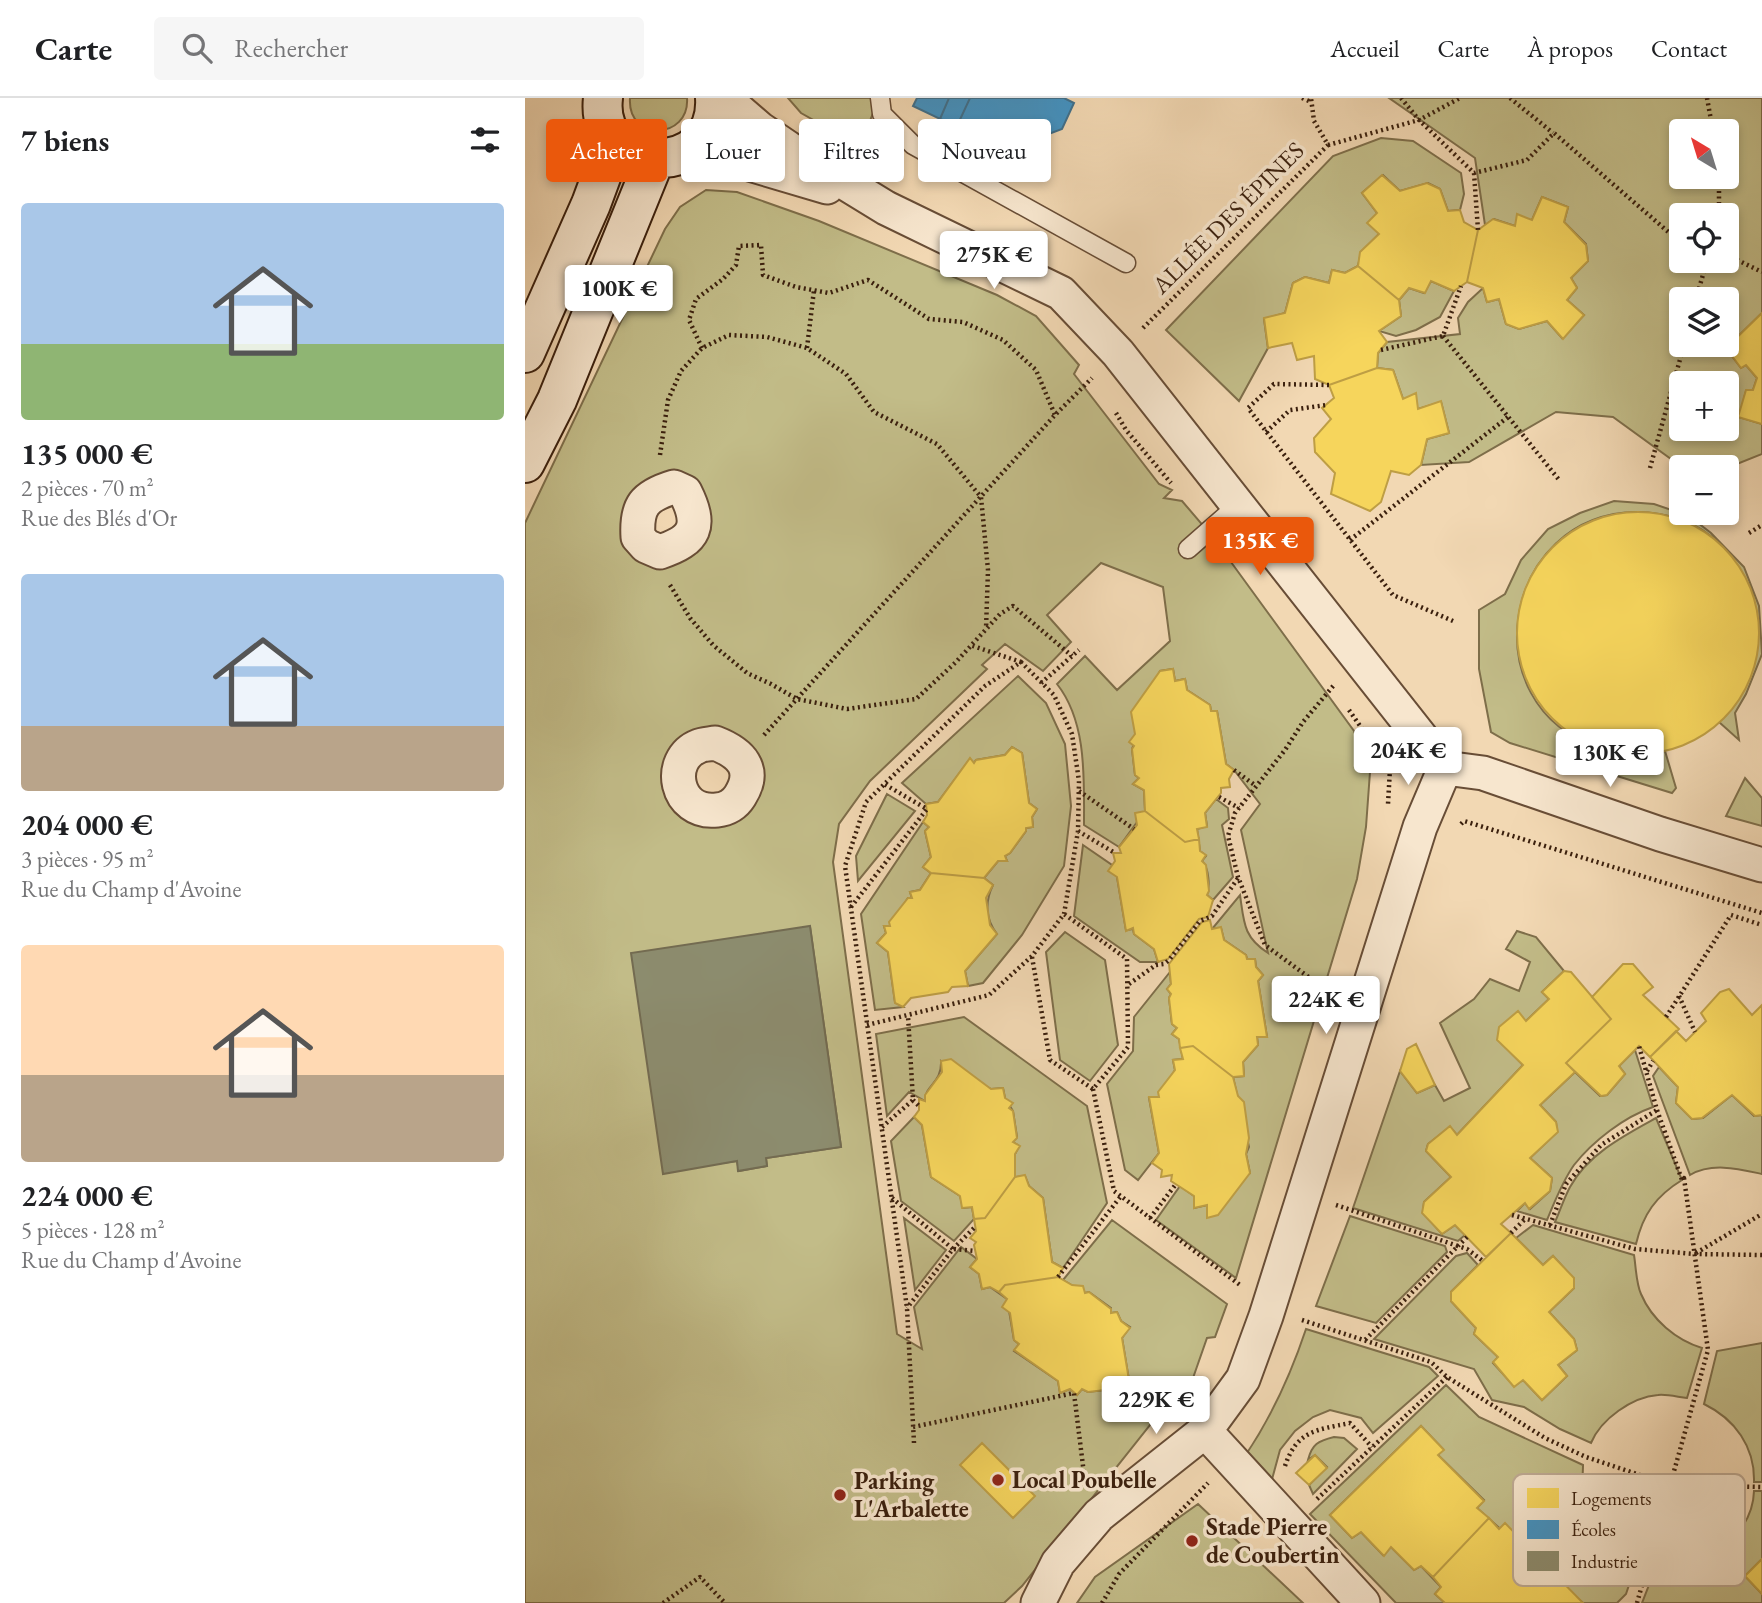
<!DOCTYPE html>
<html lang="fr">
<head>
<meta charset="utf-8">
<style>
  body { margin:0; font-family:"EB Garamond",serif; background:#f6f6f6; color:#202124; height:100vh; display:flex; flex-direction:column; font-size:26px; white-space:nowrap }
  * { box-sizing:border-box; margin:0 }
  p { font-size:23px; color:#757577 }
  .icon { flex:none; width:38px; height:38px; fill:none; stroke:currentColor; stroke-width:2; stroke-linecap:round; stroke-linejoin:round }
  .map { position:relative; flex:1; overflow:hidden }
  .panel { display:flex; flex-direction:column; background:#fff; width:525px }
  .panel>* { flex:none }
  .guide { position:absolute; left:21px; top:21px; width:665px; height:63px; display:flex; gap:14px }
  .needle { width:46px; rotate:322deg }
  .tools { position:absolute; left:1144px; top:21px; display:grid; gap:14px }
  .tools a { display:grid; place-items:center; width:70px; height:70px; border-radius:7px; background:#fff; box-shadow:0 4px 10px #0003; font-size:35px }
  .price { position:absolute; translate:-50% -60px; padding:0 16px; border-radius:7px; background:#fff; color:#222; font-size:23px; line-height:46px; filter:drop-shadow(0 2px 4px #0008) }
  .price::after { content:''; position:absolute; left:50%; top:42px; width:21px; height:16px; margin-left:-10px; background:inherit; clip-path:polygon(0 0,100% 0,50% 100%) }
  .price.active { background:#ea580c; color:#fff }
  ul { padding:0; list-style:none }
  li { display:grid; align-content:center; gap:14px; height:371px; padding:0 21px }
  li span { display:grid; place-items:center; height:217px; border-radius:7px; color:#555 }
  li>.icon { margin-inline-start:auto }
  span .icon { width:126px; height:126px; fill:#fffc; stroke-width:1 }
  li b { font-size:30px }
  h2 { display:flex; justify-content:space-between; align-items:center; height:84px; padding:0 21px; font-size:30px }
  .tag { padding:0 24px; border-radius:7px; background:#fff; box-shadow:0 4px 10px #0003; font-size:24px; line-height:63px }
  .tag.active { background:#ea580c; color:#fff }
  header { display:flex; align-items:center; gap:42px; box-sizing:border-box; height:98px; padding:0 35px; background:#fff; border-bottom:2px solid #e0e0e0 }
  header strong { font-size:33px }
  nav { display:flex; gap:38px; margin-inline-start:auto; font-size:24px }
  .search { width:490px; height:63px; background:#f6f6f6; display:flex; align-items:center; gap:18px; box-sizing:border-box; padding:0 24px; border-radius:7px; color:#757577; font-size:26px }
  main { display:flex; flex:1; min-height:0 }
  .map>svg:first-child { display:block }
</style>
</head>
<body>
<header>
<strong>Carte</strong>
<div class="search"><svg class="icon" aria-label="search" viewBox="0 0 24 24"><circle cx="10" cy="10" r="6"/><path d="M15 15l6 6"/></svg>Rechercher</div>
<nav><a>Accueil</a><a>Carte</a><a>À propos</a><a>Contact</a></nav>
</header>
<main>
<section class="panel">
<h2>7 biens<svg class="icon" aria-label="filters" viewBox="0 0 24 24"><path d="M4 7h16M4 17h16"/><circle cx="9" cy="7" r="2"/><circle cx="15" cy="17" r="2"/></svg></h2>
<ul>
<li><span style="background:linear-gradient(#a9c7e8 65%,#8fb573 0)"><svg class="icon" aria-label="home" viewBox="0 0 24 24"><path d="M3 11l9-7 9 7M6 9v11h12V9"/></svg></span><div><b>135 000 €</b><p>2 pièces · 70 m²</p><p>Rue des Blés d'Or</p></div></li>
<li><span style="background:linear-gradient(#a9c7e8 70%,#b9a48a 0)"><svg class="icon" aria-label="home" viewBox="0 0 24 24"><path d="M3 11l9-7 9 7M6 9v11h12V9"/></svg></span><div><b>204 000 €</b><p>3 pièces · 95 m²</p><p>Rue du Champ d'Avoine</p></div></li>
<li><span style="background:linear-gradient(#ffd9b3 60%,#b9a48a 0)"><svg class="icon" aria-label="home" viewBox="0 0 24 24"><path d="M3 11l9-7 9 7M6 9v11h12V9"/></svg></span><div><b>224 000 €</b><p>5 pièces · 128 m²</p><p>Rue du Champ d'Avoine</p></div></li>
</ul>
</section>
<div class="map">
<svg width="1237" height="1505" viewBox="0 0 1237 1505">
  <rect width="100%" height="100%" fill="#f2d8b3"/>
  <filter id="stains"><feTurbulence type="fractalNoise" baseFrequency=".00286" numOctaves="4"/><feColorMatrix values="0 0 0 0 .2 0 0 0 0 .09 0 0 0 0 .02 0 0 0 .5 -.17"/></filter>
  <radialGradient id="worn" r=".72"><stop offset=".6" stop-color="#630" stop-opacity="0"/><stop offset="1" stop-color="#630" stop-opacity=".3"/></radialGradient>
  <path fill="#c2bc88" stroke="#7e6e4a" stroke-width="2" fill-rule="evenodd" d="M105,0H162C165,42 102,44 105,0Z
    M263,0H354L335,48L276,15Z
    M864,0H1237V215L1201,250L1216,270L1221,267L1232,280L1228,292L1221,293L1214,319L1237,326V356L1202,370L1157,369L1088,319L1031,314L944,364L896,367L902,341L924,335L916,304L893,311L878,301L868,272L852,270L853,255L862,244L935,236L933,220L943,204L958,190L962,204L974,201L981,226L994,231L1022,223L1037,240L1059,217L1042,202L1052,190L1046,180L1063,163L1061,146L1039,124L1043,109L1017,99L1007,122L990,128L969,121L960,127L950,60ZM1157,33H1202V79H1157ZM1157,117H1202V163H1157ZM1157,201H1202V247H1157ZM1157,285H1202V331H1157Z
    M856,40L888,43L936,75L939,96L935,112L923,113L915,91L903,85L875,93L858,77L837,95L852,115L854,136L836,154L833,168L820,175L807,172L804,185L780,179L768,185L760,215L739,221L743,250L714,303L641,232L808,58Z
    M181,92L212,94L294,123L472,197L511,218L554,267L549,276L634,386L647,392L639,400L657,403L687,438L829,633L845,674L841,729L832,781L711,1180L631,1122L655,1088L669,1098V1110L682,1107L725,1075L721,1056L724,1049L708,979L719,978L718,964L733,947L732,939H742L733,883L738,877L731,869L730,861H722L721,857L699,842L696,830L687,831L715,797C719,824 718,839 743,855L716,732L735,706L709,672L701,666L692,613H686L685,607L662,592L660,581L650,583L648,571L635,573L607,651L610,677L614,680L608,686L619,692L620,713L594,749L559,727C559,680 562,624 532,586L560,558L592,592L645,543L638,489L576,465L522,517L546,544L518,573L480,546L457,567L462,571L345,683L314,726L308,764L372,1236L397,1251L389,1209L436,1149L452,1161L445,1169L454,1176L457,1191L465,1189L482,1201L489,1242L494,1246L489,1253L533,1283L535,1295L545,1291L552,1297L557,1291L563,1294L588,1291L597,1298L605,1288L597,1240L605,1229L596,1223L592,1214L586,1215V1210L564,1194L560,1195L538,1182L587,1122L702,1206L690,1239L682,1240L668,1280L637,1312L497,1488L479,1505H0V425L140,131L155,109ZM135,393L170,427L122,448ZM190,645L221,689L167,709L160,658ZM285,829L316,1049L241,1060L242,1068L214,1073L212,1063L197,1065Z
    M906,183L929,193L915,219L891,232L871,238L854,233L876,218L874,202L884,190L899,195Z
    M1089,403L1129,406L1164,418L1186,435L1219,469L1234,508L1237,556L1221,596L1210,615L1214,642L1194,624C1229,594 1237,543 1228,498C1222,478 1208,462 1194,446C1174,424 1140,414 1112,414C977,415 945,608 1073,649C1095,656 1118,659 1140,653L1151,690L1147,695L985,645L966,634L954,571V512L980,496L996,462L1023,431L1055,415Z
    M493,578L521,605L540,646L546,708L539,768L497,837L458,885L443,888L440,873L472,836C460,821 460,803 468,787L459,780L473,763H482L480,758L485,755L501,733V730L508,729L507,719L512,711L504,705L497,655L487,649L480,657L451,662L449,665L445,661L413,704L401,706L377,685Z
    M1220,680L1237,700V728L1201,718Z
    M362,696L390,713L333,783L331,758Z
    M691,701L703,710L704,721L697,727L708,779L688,802L682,797C685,788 684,770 677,763L681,758L675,753L672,731L682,728L680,715Z
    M398,724L404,729L400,733L406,759L398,769L406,775L395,792L385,794L387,800H383L365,828H359L361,835L352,845L363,854L370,904L378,909L350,912L336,816Z
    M558,747L587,767L592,779L601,832L608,831L609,836L629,851L633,864H615L549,818Z
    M992,833L1011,839L1039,873L1017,894L1024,901L1001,923L973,942L998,967L932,1037L925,1029L903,1046L901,1053L926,1079L899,1104L898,1115L917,1136L930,1127L940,1137L933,1143L828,1110L875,973L892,995L910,987L919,1003L945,990L915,925L949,901L965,881L994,893L1005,864L981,851Z
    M540,834L580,862L593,947L565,983L535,962L521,854Z
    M645,874L646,886L642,891L646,896L644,900L647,926L652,930L647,936L654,941L658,961L648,962L650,972L634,999L624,1000L634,1055L613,1082L600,1072L582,986L608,953L609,919Z
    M439,919L562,1008L582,1105L538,1170L527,1164L518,1100L504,1088L500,1078L490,1079V1056L494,1048L488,1044L492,1039L488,1013L480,1000L478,990L466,991L416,963C417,986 400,986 400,1003L384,994L362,1018L351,936Z
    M1110,952L1128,1009C1099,1019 1068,1043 1049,1067C1037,1084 1030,1103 1022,1122L992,1113L1000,1105L1005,1111L1025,1093L1027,1080L1005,1060L1032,1034L1031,1024L1015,1007L1050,974L1075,998L1082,997L1100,976L1094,968Z
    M1134,969L1153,989L1151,1005L1167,1021L1178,1020L1207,997L1229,1018L1237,1017V1076C1214,1071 1187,1064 1165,1077L1128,978Z
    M389,1019L397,1027L406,1079L435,1098L438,1110L447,1109L449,1121L429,1143L376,1103L366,1043Z
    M1131,1020L1157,1082C1131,1098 1118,1116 1111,1146L1030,1124C1035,1113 1039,1100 1045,1089C1063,1056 1100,1037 1131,1020Z
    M825,1118L920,1148L922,1154L851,1225L791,1208Z
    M379,1120L421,1152L390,1192Z
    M1008,1127L1109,1157C1111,1169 1111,1185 1116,1196C1127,1222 1151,1242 1177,1250L1162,1300C1153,1299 1142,1296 1133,1297C1107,1299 1076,1321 1066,1345L1035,1331L999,1309L967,1302L949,1271L849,1241L931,1158L942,1155L953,1167L926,1194V1203L951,1230L949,1236L973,1259L968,1265L989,1288L998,1282L1017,1302L1042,1278L1033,1267L1052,1252L1049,1241L1024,1214L1049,1190V1181L1028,1158L1018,1167L991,1140Z
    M781,1231L904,1269L913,1278L848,1335L836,1320L805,1312L788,1319L770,1333L755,1352L746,1385L720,1358C747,1318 766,1276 781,1231Z
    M1237,1245V1384H1229C1230,1349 1210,1321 1179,1306L1192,1253Z
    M921,1287L954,1319L1058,1367C1058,1378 1056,1391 1058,1401C1064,1430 1086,1451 1112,1463L1101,1496L1092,1505H1058L952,1410L959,1402L913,1357L918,1351L896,1328L805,1417L827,1440L836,1434L858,1457L866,1449L889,1472L896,1468L916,1489L910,1496L920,1505H871L785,1416Z
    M809,1339L819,1340L832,1351L788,1396L784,1387L802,1369L790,1357L783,1362C787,1346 793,1343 809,1339Z
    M1229,1393H1237V1461L1220,1478L1237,1496V1505H1117L1131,1469C1140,1469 1150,1471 1159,1469C1193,1460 1228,1431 1229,1393Z
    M673,1406L778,1505H552L570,1479Z"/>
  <path fill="#f6d55c" stroke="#be9e44" stroke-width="2" d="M857,77L875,93L902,85L915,91L923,113L935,112L939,124L953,132L942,184L929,193L906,183L900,195L884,190L874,202L833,168L835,154L854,136L842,125L852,115L837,95Z
    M1017,99L1043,109L1039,124L1061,147L1063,163L1046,180L1052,190L1042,202L1059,217L1038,241L1022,223L994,231L981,226L974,201L962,204L958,190L942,184L953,132L968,121L990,128L992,116L1007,122Z
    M833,168L874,202L876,218L854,233L862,244L853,255L852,270L804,287L790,281L789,258L772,262L767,245L743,250L739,220L760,215L768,185L780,179L804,185L807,172L820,175Z
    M1237,215V326L1213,319L1221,292H1228L1232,280L1221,267L1216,270L1201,250Z
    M852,270L868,272L878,301L891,295L893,311L916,303L924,335L902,341L896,367L884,377L866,373L856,404L845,413L806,396L810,375L790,354L789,340L806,321L797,310L809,300L804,287Z
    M992 535a121 121 0 1 1 242 0a121 121 0 1 1-242 0Z
    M648,571L650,583L660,581L662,592L685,607L686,613H692L701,666L709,672L704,681L705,689L696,690V695L680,715L682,729L672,731L674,741L660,744L620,713L619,692L608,686L614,680L610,677L607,651L609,648L604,644L610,636L606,614L635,573Z
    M487,649L497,655L504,705L512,711L507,719L508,729L501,730V733L485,755L480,758L482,763H473L459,780L406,775L398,769L406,759L400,733L404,729L398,724L402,717L401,706L413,704L445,660L449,665L451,662L480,657Z
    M620,713L660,744L674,741L675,753L681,757L677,763L681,767L684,793L682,797L688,802L683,819L674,821L643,861L633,864L629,851L609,836L608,830L601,833L592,779L583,773L590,763L588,755H596L594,749L612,727L610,715Z
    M406,775L459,780L468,787L461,800L465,827L472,836L440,873L443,888L427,889L423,894L386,900L378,909L370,905L363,854L352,845L361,835L359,828H365L364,824L383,800H387L385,794L395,792Z
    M685,822L687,831L696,829L699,842L721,857L722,861H730L731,869L738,877L733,883L742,939H732L733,947L718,964L719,978L708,979L668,948L655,950L654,941L647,936L652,930L647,926L644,900L646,896L642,891L646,886L644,866L677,824Z
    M1098,866H1108L1128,889L1118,897L1154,931L1125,959L1114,948L1094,968L1100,976L1082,997L1076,998L1041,965L1086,921L1067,899Z
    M1039,873L1046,874L1086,921L1041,965L1050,974L1015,1007L1031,1024L1033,1034L1005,1060L1027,1080L1025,1093L1004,1111L1000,1105L976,1126L986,1135L961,1159L930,1127L917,1136L897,1115L899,1104L926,1079L901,1053L903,1046L925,1028L932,1037L998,967L972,942L974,929L993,913L1001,923L1024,901L1017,894Z
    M1204,891L1227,917L1237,907V1017L1230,1018L1207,997L1177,1020L1167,1021L1151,1005L1153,989L1125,959L1151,933L1161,943L1181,923L1176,915L1195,894Z
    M891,946L910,987L892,995L875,973L882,951Z
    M668,948L708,979L713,998L719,1004L724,1040L721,1056L725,1075L693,1117L682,1120V1107L669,1110V1098L646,1083L647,1077L636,1079L637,1072L627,1065L634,1055L624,999H634L633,994L650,972L648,962L658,961L655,950Z
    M426,961L466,991L478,990L480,1000L488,1005L484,1010L488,1013L492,1040L488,1044L495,1048L490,1056V1079L460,1120L449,1121L447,1109L437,1110L435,1098L406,1079L397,1027L389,1019L394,1012V1001L400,1003V997L417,974L416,963Z
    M500,1077L504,1088L518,1100L527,1164L538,1170L533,1179L480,1187L474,1194L465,1189L457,1191L454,1176L445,1169L452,1161L449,1147L451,1144L445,1140L451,1133L449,1121L460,1120L490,1079Z
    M986,1135L1018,1167L1028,1158L1049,1180V1190L1024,1214L1049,1241L1052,1252L1033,1267L1042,1278L1017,1302L998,1282L989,1289L968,1264L973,1259L949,1236L951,1230L926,1203V1194Z
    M533,1179L547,1187L558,1188L560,1195L564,1194L586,1211V1215L592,1214L596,1223L605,1230L597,1240L605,1288L597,1299L588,1291L563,1294L557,1291L552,1297L545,1291L535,1295L533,1283L489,1252L494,1246L489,1242L485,1215L477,1209L482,1201L474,1194L480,1187Z
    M896,1328L919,1352L913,1357L959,1403L952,1410L964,1420L908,1479L896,1468L889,1472L866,1449L859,1458L836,1434L827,1440L805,1417Z
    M457,1345L510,1398L488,1420L435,1367Z
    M790,1357L802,1370L784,1387L771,1375Z
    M964,1420L974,1431L980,1425L1058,1505H920L910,1496L916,1489L908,1479Z
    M1237,1461V1496L1220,1478Z"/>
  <path fill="#4393c3" stroke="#40708c" stroke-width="2" d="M392,0H424L415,21L388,8Z
    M424,0H445L432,28L415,21Z
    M445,0H539L549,5L537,31L484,51L432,28Z"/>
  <path fill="#8c8c6e" stroke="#736b51" stroke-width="2" d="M285,828L316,1049L241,1060L242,1068L213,1073L212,1063L138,1076L106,855Z"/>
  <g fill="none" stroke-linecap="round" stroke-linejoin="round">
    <g stroke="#684d36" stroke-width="21">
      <path id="lane" d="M355,0L357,16L388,47L601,165
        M663,451L713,407"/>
    </g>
    <g stroke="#684d36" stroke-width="37">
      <path id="street" d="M199,0L235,31L263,50L361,110L536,195L593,255L920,670L958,675L1135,736L1237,767
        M161,54L201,59L302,89
        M149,389L160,394C177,428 171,442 135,454L121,448L113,439C111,408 119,398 149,389Z
        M190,645C216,655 232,671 215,698C210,706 202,711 192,712C150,717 140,661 174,648C178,646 185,646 190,645Z
        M680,1333L838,1505
        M513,1505L533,1465L574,1417L680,1333L718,1281L741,1218L895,729L920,670"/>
    </g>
    <g stroke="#3a1f0d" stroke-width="42">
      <path id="secondary" d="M78,0C69,78 195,82 190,0
        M0,255L66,106L90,41
        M0,365L32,302L130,61"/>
    </g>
    <path stroke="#3a1f0d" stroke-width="4.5" stroke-dasharray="2 3.5" stroke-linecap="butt" d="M777,0L786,4
      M876,0L894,22L949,75L1002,62L1029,35L1148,138L1157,140
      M985,0L1028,35
      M1182,0L1188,33
      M803,47L894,22L935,0
      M949,75L953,132
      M1194,117V79
      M1202,157L1237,174
      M1171,201L1182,163
      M618,230L803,47L789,23L786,0
      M918,238L1035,383
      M177,250L164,222L171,201L198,181L211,167L214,148L236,147L238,177L271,189L304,195L343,182L404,221L438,224L478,242L511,272L530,317
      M282,250L289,192
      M856,252L918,238L936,188
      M804,287L749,286L723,310L868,497L928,523
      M591,315L601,332L646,385
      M741,334L765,312L801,307
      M135,357L143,302L156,273L177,250L204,237L242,239L282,250L321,276L349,314L412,346L456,399L463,472L461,531
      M1125,370L1159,247
      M1224,435L1237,427
      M825,442L983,319
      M145,487L165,520L188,547L222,575L246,586L272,601L322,611L391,601L431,564L475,516L488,508L547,558
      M516,585L554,552
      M824,612L865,671L863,706
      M239,637L530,317L567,280
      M709,672L731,688
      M554,693L609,731
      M694,699L714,710
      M936,726L939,723L1237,815
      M553,733L590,755
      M326,809L402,711L359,686
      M507,859L525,962L568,991L603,949L602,861L539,816
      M604,886L631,867L639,866L644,862L675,823L687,818L713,780
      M808,891L789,883L740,847L713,779L703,738L710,715L760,652L778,624L809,587
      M1154,898L1170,934
      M1141,919L1206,817L1237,827
      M342,927L464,897L507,858L539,816L553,733L554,683L547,636L529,597L496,564
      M1122,973L1128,963
      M568,991L589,1093L715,1187
      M388,1002L394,1008
      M357,1029L388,1002L383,918
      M367,1100L428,1151L382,1210
      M811,1107L933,1148L840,1242
      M987,1117L1110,1151L1170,1156L1237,1157
      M625,1120L651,1086
      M1025,1127L1041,1086L1076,1047L1132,1012
      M986,1135L1000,1121
      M942,1139L933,1148L942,1151L958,1163
      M428,1151L450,1129
      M429,1151L450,1153
      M1171,1155L1237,1116
      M533,1179L596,1098
      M777,1222L906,1264L922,1279L1020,1340L1061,1359L1145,1387L1237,1389
      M388,1329L549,1295L560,1384
      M389,1345L382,1210L320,768L341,704L460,588L496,564L445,547
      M760,1368C772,1332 792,1332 825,1325L847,1349
      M792,1401L922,1279
      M138,1505L175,1479L200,1505
      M577,1505L594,1476L683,1385
      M1112,1505L1183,1252L1159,1080L1157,1082L1132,1012L1114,948"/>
    <use href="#lane" stroke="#f7e6ce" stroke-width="18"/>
    <use href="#street" stroke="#f7e6ce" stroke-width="33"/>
    <use href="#secondary" stroke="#f7e6ce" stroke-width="38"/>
  </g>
  <g fill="#8f2418" stroke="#f7e6ce" stroke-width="2.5">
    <circle cx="473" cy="1382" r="7"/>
    <circle cx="315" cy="1397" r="7"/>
    <circle cx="667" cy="1443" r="7"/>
  </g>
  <g text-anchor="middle" stroke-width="7" stroke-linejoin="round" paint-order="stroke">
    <g font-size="24" fill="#3a1f0d" stroke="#f7e6ce">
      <text transform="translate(703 120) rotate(-45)" y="8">ALLÉE DES ÉPINES</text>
    </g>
    <g font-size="24" font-weight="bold" fill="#3a1f0d" stroke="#f7e6ce" text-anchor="start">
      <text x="487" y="1390">Local Poubelle</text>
      <text x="329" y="1391">Parking<tspan x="329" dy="28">L'Arbalette</tspan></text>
      <text x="681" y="1437">Stade Pierre<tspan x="681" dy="28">de Coubertin</tspan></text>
    </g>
  </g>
  <rect x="988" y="1376" width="232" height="112" rx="10" fill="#f7e6ce" stroke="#beaa94" stroke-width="2"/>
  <rect x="1002" y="1390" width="32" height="20" fill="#f6d55c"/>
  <rect x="1002" y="1422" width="32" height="19" fill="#4393c3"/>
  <rect x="1002" y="1453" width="32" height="20" fill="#8c8c6e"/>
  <g font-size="19" fill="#3a1f0d">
    <text x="1046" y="1407">Logements</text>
    <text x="1046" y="1438">Écoles</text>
    <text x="1046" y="1470">Industrie</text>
  </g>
  <rect width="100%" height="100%" filter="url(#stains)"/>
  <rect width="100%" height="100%" fill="url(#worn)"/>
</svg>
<div class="tools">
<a><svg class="needle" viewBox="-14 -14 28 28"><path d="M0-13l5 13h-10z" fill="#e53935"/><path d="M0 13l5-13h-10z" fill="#757577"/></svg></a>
<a><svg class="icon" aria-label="locate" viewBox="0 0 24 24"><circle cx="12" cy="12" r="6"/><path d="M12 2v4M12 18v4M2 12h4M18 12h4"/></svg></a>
<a><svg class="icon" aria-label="layers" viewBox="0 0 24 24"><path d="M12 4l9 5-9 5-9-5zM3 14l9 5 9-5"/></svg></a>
<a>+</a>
<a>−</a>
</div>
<b class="price" style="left:469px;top:193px">275K €</b>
<b class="price" style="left:94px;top:227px">100K €</b>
<b class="price active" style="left:735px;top:479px">135K €</b>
<b class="price" style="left:883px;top:689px">204K €</b>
<b class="price" style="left:1085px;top:691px">130K €</b>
<b class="price" style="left:801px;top:938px">224K €</b>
<b class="price" style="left:631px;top:1338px">229K €</b>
<div class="guide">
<a class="tag active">Acheter</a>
<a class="tag">Louer</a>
<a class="tag">Filtres</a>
<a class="tag">Nouveau</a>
</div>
</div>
</main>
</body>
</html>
